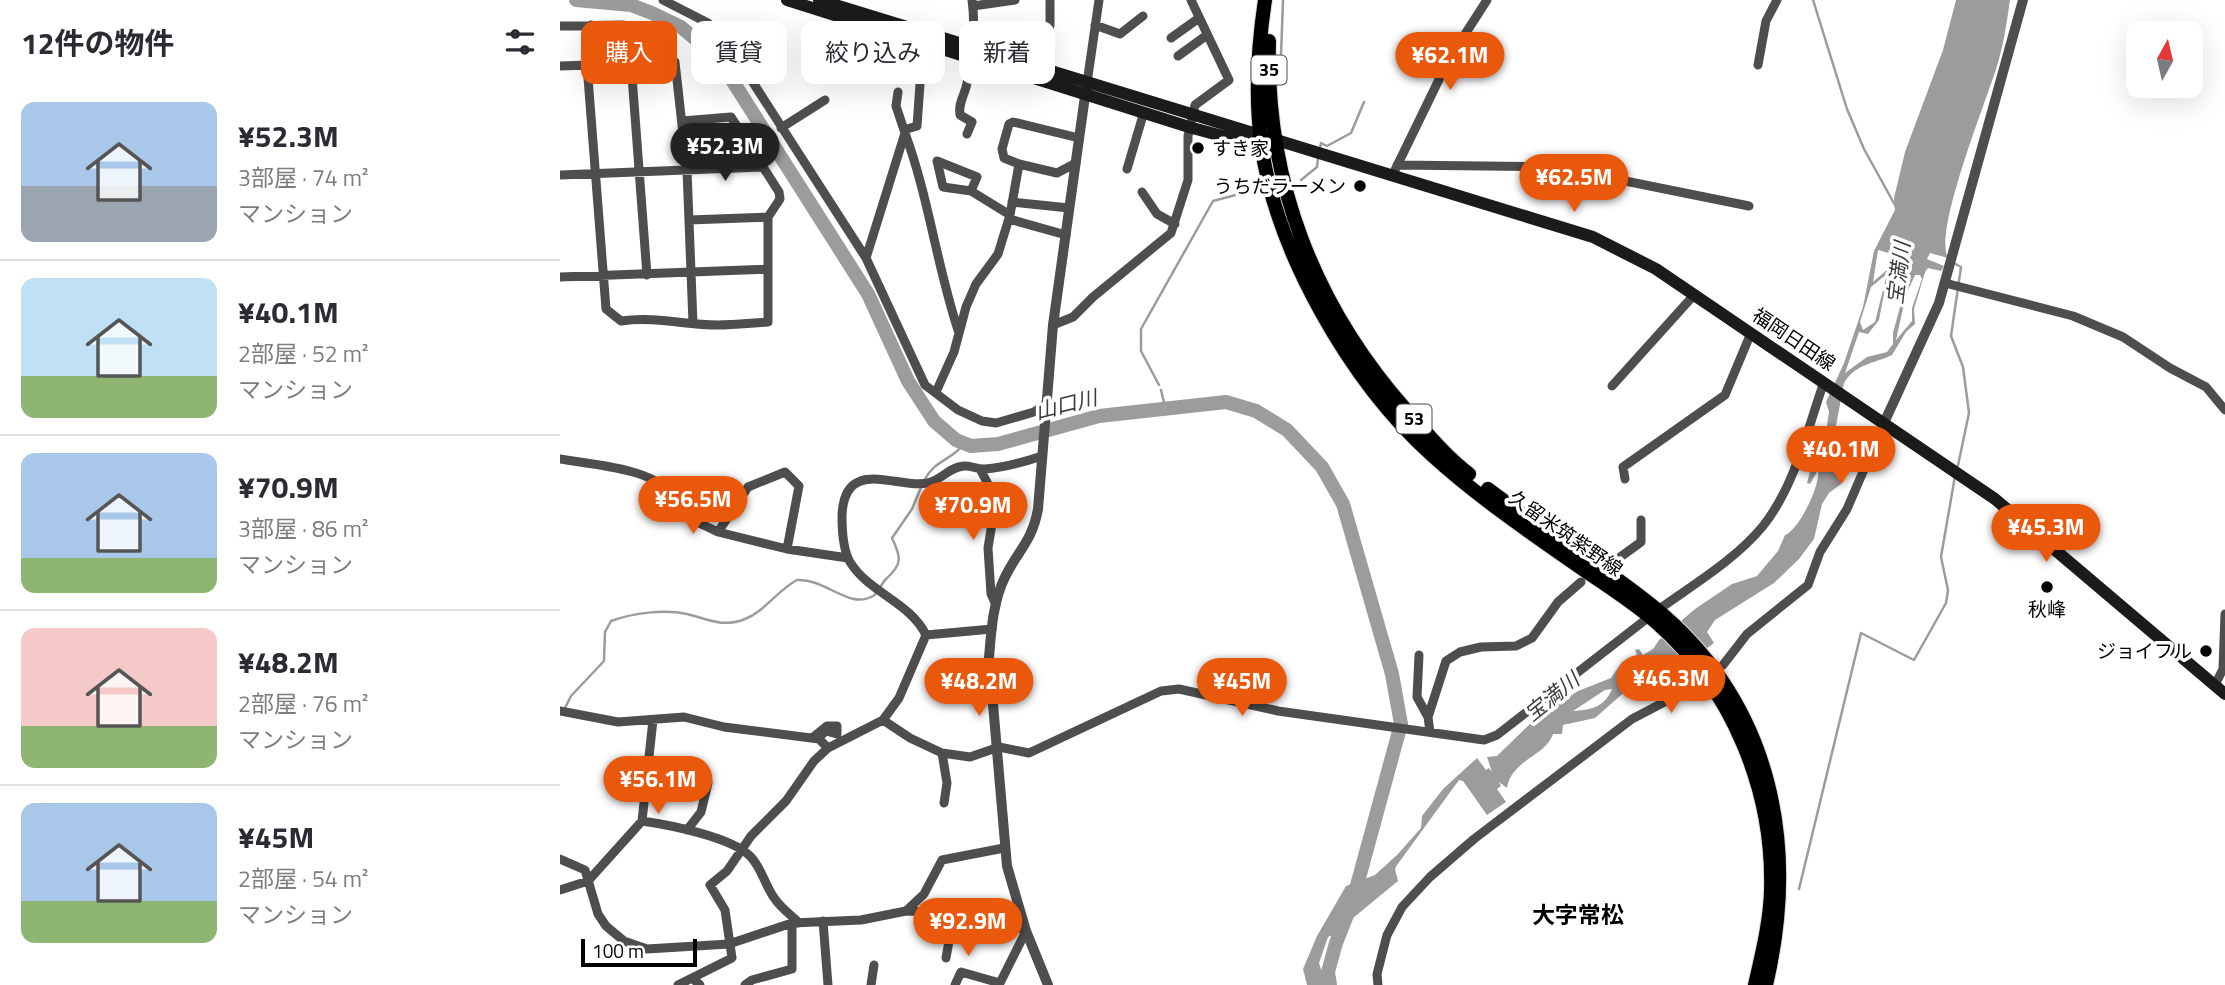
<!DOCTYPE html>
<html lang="ja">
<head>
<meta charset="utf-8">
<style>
  body { margin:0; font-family:"Titillium Web","Noto Sans JP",sans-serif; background:#f7f7f7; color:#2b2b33; height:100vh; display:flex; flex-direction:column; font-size:26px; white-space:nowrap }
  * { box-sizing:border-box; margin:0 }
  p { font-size:23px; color:#7c7c81 }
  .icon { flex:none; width:38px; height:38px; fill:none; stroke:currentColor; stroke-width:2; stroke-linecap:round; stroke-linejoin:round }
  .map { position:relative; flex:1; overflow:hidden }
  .drawer { display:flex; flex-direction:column; background:#fff; width:560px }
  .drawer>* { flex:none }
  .top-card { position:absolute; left:21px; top:21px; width:665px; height:63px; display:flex; gap:14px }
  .needle { width:46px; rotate:8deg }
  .fabs { position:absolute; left:1566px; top:21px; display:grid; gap:14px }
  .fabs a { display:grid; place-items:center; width:77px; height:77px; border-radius:14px; background:#fff; box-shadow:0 7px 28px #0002; font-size:35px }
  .scale { position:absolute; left:21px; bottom:18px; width:116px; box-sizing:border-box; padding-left:7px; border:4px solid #000; border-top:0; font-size:19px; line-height:24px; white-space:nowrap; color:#000; -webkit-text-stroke:5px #fff; paint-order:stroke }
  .price { position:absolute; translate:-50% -60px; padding:0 16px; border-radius:24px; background:#ea580c; color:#fff; font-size:23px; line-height:46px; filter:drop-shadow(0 2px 4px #0008) }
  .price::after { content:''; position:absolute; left:50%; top:42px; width:21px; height:16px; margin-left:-10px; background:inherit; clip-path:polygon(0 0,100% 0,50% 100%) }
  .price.selected { background:#222; color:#fff }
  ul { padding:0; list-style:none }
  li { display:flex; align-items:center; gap:21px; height:175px; padding:0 21px }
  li+li { border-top:2px solid #e1e1e2 }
  li span { display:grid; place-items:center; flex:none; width:196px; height:140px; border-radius:14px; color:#555 }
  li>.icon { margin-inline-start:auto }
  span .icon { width:84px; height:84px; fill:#fffc; stroke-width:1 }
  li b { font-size:30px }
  h2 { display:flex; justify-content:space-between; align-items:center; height:84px; padding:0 21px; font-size:30px }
  .tag { padding:0 24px; border-radius:14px; background:#fff; box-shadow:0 7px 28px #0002; font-size:24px; line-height:63px }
  .tag.selected { background:#ea580c; color:#fff }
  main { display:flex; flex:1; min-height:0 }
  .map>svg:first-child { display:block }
</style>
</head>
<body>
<main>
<section class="drawer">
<h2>12件の物件<svg class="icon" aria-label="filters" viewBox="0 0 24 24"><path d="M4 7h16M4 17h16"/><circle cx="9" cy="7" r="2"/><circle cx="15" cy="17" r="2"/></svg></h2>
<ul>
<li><span style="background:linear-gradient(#a9c7e8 60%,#9aa5b1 0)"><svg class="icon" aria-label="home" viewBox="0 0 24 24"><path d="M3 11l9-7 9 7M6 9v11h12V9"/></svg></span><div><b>¥52.3M</b><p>3部屋 · 74 m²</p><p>マンション</p></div></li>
<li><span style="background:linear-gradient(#bfe0f5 70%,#8fb573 0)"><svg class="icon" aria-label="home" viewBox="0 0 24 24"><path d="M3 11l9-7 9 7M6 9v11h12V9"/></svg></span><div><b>¥40.1M</b><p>2部屋 · 52 m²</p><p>マンション</p></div></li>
<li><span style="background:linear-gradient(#a9c7e8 75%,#8fb573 0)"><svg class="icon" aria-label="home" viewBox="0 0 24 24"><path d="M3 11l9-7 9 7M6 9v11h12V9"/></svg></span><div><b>¥70.9M</b><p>3部屋 · 86 m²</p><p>マンション</p></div></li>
<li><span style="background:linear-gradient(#f6c9c9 70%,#8fb573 0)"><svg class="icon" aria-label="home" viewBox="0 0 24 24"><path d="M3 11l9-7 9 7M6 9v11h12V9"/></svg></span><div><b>¥48.2M</b><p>2部屋 · 76 m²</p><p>マンション</p></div></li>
<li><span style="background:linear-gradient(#a9c7e8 70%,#8fb573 0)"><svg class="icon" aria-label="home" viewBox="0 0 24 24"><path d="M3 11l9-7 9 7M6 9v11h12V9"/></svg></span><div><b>¥45M</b><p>2部屋 · 54 m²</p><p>マンション</p></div></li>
</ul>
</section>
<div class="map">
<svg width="1665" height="985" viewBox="0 0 1665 985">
  <rect width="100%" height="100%" fill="#fff"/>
  <path fill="#9c9c9c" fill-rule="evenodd" d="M1396,0H1450C1447,21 1444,42 1438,63C1428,97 1373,231 1388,258L1370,253L1367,259L1384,266L1381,271L1368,268L1365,272L1354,309L1355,324L1346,332L1332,355C1314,364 1296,363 1284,383L1273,442L1280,454L1276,463L1288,466L1281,484L1269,493L1262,504L1254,539L1239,559L1214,583L1155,620L1147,632L1154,643L1086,693L1075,687L1068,689L1035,718L1003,725L1002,734H993C986,756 951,760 947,788L939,782L941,786L937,789L946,802L927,815L903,781L899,780L837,865L835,869L838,881L793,918L787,929L768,937L759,963L766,985H747L743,969L757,936L786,886L815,875L838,854L861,828L862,816L883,789L917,758L926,770L929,768L932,772L927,757L937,756L974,720L1018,691L1051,678L1062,662L1077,655L1075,650L1079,649L1083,655L1093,649L1099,640L1135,609L1172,584L1197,576L1218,551L1225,535C1239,530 1261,484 1258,470L1250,484L1247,483L1254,456L1264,459L1266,444L1257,438L1265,439L1269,412L1266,402L1284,363L1303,307L1314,251L1335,210L1334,198L1345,152L1383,50ZM1318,250L1329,253L1333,259L1328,269L1313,282ZM1336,258L1351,266L1333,333V344L1327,352L1307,357L1285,373L1299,332L1308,334L1319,320L1327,278ZM1327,274L1315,322L1303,330L1300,322L1311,287ZM1355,275H1360L1362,279L1352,308V321L1336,340L1346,295ZM1052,689C1044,708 1030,710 1013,711L1045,690Z"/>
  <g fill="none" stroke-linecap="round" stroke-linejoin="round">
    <path stroke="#9c9c9c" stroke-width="2.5" d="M1253,0L1287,109L1304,149L1336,207
      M721,55L723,0
      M760,148L761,143L767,146L791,133L804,102
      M741,180L757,167L758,158
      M1392,262L1401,267L1391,336L1403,367L1409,413L1397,470
      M599,385L581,351V329L653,201L683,193
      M601,390L606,411
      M365,479C374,461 393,459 404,444
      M5,708L11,696L44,661L45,632L51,621C73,613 104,609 127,614C148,619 163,628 185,619C205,611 218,590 237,580C265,578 289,610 313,596C319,592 321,584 326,579C343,564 341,557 332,538L352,509L362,485
      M1239,889L1301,633L1354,660L1386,603L1388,590L1381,557L1395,476"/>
    <path stroke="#9c9c9c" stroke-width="14" d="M16,0L71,5L92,13L121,27L158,58L308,294L348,381L374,421L396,440L411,446L438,444L539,416L666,402L696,411L727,430L762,467L783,504L832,674L841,724L793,900L776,943L768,972L770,985"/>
    <g stroke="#dbdbdb" stroke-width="16">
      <path id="primary" d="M705,0C698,46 695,95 701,142C715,251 791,382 872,455C916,495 965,529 1014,563C1041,582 1071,600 1096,622C1172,689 1214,790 1211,891C1210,923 1202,954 1195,985
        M709,41C705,180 754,306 846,410C866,432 885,456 909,474
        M928,489C983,531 1043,565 1096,609C1212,705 1239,844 1206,985"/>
    </g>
    <path stroke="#4e4e4e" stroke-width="9" d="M103,0L148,23L174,53L306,258L365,385L398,410L422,421L436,423L474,412L486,404
      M413,6L455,0
      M285,14L296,75
      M31,25L32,65
      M535,25L560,34L583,16
      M0,26L63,25
      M611,38L639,18
      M618,56L647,35
      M71,63L87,275
      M27,65L46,309L61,321C95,316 124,325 158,325C174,325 191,323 208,322V217L220,199L219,192L171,117L122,121
      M1198,65L1206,21L1217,0
      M0,66L115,62L127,170L133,323
      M477,69L490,25V0
      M527,83L539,0
      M338,92L336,106L345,133L347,129L357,126L360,84
      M221,128L265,100
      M407,134L412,122L400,115C398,102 405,95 407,83C412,55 416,28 412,0
      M459,164L444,158L442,149L449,124L453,122L519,138
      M837,165L996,167L1189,206
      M567,169L584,112
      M835,170L889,59L927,0
      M0,175L201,167
      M411,191L417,177L377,161L383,187L411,191L450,215
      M582,192L597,214L615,224
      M452,202L509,208
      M449,219L506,235
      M129,220L208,217
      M306,258L345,133C369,198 377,268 399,333
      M0,277L208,269
      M1385,283L1513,316L1563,337L1610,368L1646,387L1665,410
      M493,325L513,317L533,297L611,233L628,180V136L635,105L669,80L631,0
      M1052,386L1134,295
      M376,392L394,352L406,307L416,284L438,254L450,215L459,164L497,173L516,163
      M0,459C26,464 91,468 107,491C111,497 113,505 116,512L158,532L227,549L288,558
      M420,469L436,499L428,548L431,594L436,605
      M1065,479L1063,467L1165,395L1191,333
      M158,532L188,487L225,472L239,486L227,549
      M1052,563L1081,542V520
      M1098,610C1134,584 1175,560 1203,526C1235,486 1247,430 1264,382
      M366,635C350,602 309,593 290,562C283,550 282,529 282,516C284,453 342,492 371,482C383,478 390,467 404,466C411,465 418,470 425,469C443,468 464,462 482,456
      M366,635L432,629
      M859,655L857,697L868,717L870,732
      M1163,665L1187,634L1248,585L1260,552L1287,509L1324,423
      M1655,685L1663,669L1665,614
      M0,711L58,722L124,717L164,727L259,739L268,748
      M868,717L886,661L900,652L921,647L956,646L972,638L998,602L1021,582
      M323,720L350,738L382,753L410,757L439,747L469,753L601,691L619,689L718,711L924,740L937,735L1089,617
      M252,738L267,726H277V734L266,731L257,739
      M382,753L387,783L384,803
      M82,821C110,825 171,837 190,856C202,868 205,886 215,899C221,908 231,915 239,923
      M127,830L141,812L148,783
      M0,859L25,870L38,914L46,926L64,941L87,949L169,944L232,923L301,920L346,911L419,913L440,918L466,931L439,985
      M0,890L28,881L82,821L93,720
      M346,911L364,894L382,860L444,848
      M263,921L268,985
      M386,958L394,913
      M132,978L140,985
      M118,985L172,958L165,910L150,885L167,871L191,836L226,801L254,761L268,748L323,720L339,698L366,635
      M185,985L192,980L232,969V923
      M311,985L314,965
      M395,985L401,972L440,983
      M818,985L817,974L827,935L842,907L870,877L914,839L1072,719L1137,685"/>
    <path stroke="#4e4e4e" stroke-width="10" d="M1324,423L1379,303L1463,0
      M488,985L466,931L447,866L429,658C431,632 433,601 445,577C458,550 472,542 478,509L493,325L526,89"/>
    <path stroke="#1b1b1b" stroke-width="12" d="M227,0L629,127L684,142L710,141
      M259,0L1033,237L1096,269L1435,499L1665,694"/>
    <use href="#primary" stroke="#000" stroke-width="14"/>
  </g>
  <g fill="#000" stroke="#fff" stroke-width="2.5">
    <circle cx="638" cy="148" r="7"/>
    <circle cx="800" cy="186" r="7"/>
    <circle cx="1487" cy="587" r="7"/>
    <circle cx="1646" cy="651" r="7"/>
  </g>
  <g text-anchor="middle" stroke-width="7" stroke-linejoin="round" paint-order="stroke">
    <g fill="#fff" stroke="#4c4c4c" stroke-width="2">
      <rect x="691.5" y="55.5" width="35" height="29" rx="5"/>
      <rect x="836.5" y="404.5" width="35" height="29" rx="5"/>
    </g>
    <g font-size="18" font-weight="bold" fill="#000">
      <text x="709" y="76">35</text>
      <text x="854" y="425">53</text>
    </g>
    <g font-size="19" fill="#000" stroke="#fff" text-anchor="end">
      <text x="652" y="155" text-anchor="start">すき家</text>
      <text x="786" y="193">うちだラーメン</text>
      <text x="1487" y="616" text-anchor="middle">秋峰</text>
      <text x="1632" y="658">ジョイフル</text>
    </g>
    <g font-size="19" fill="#000" stroke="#fff">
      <text transform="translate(1234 339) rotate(34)" y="7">福岡日田線</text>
      <text transform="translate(1006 533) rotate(35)" y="7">久留米筑紫野線</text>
    </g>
    <g font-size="21" font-style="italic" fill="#3d3d3d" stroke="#fff">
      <text transform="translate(1339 273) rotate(-83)" y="7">宝満川</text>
      <text transform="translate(506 405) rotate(-14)" y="7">山口川</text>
      <text transform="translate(992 697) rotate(-39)" y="7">宝満川</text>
    </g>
    <g font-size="23" font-weight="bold" fill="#000" stroke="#fff">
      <text x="1018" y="923">大字常松</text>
    </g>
  </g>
</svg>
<div class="fabs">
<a><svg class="needle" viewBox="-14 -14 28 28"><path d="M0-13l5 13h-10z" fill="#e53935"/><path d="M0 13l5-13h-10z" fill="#7c7c81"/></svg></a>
</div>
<div class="scale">100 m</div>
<b class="price" style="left:890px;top:92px">¥62.1M</b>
<b class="price selected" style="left:165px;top:183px">¥52.3M</b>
<b class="price" style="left:1014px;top:214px">¥62.5M</b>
<b class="price" style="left:1281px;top:486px">¥40.1M</b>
<b class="price" style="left:133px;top:536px">¥56.5M</b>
<b class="price" style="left:413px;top:542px">¥70.9M</b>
<b class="price" style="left:1486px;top:564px">¥45.3M</b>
<b class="price" style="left:1111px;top:715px">¥46.3M</b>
<b class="price" style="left:419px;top:718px">¥48.2M</b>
<b class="price" style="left:682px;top:718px">¥45M</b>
<b class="price" style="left:98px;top:816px">¥56.1M</b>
<b class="price" style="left:408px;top:958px">¥92.9M</b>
<div class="top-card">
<a class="tag selected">購入</a>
<a class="tag">賃貸</a>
<a class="tag">絞り込み</a>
<a class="tag">新着</a>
</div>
</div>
</main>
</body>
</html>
